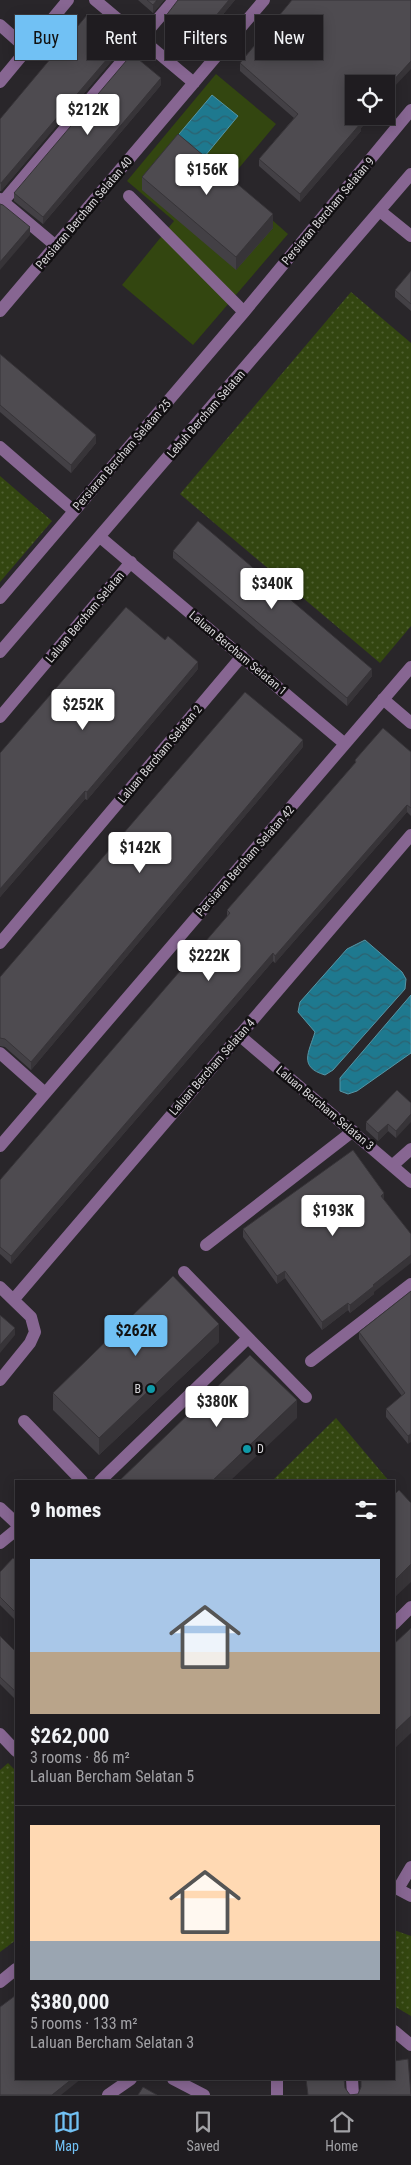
<!DOCTYPE html>
<html lang="en">
<head>
<meta charset="utf-8">
<style>
  body { margin:0; font-family:"Roboto Condensed",sans-serif; background:#272529; color:#f1f3f6; height:100vh; display:flex; flex-direction:column; font-size:19px; white-space:nowrap }
  * { box-sizing:border-box; margin:0 }
  p { font-size:16px; color:#a1a1a5 }
  .icon { flex:none; width:28px; height:28px; fill:none; stroke:currentColor; stroke-width:2; stroke-linecap:round; stroke-linejoin:round }
  .map { position:relative; flex:1; overflow:hidden }
  .details { position:absolute; left:15px; top:1480px; width:380px; height:600px; display:flex; flex-direction:column; background:#1f1c20; border-radius:0px; box-shadow:0 2px 12px #0003,0 0 0 1px #3c3a3e }
  .details>* { flex:none }
  .hud { position:absolute; left:15px; top:15px; width:381px; height:45px; display:flex; gap:10px }
  .controls { position:absolute; left:345px; top:75px; display:grid; gap:10px }
  .controls a { display:grid; place-items:center; width:50px; height:50px; border-radius:0px; background:#1f1c20; box-shadow:0 2px 12px #0003,0 0 0 1px #3c3a3e; font-size:25px }
  .price { position:absolute; translate:-50% -42px; padding:0 11px; border-radius:5px; background:#fff; color:#222; font-size:16px; line-height:32px; filter:drop-shadow(0 1px 2px #0008) }
  .price::after { content:''; position:absolute; left:50%; top:30px; width:15px; height:11px; margin-left:-8px; background:inherit; clip-path:polygon(0 0,100% 0,50% 100%) }
  .price.active { background:#71c1f4; color:#111 }
  ul { padding:0; list-style:none }
  li { display:grid; align-content:center; gap:10px; height:265px; padding:0 15px }
  li+li { border-top:1px solid #3c3a3e }
  li span { display:grid; place-items:center; height:155px; border-radius:0px; color:#555 }
  li>.icon { margin-inline-start:auto }
  span .icon { width:90px; height:90px; fill:#fffc; stroke-width:1 }
  li b { font-size:21px }
  h2 { display:flex; justify-content:space-between; align-items:center; height:60px; padding:0 15px; font-size:21px }
  .tag { padding:0 18px; border-radius:0px; background:#1f1c20; box-shadow:0 2px 12px #0003,0 0 0 1px #3c3a3e; font-size:18px; line-height:45px }
  .tag.active { background:#71c1f4; color:#111 }
  .tabs { display:flex; justify-content:space-around; align-items:center; height:70px; border-top:1px solid #3c3a3e; background:#1f1c20; font-size:14px; color:#a1a1a5 }
  .tabs a { display:grid; justify-items:center; gap:2px }
  .tabs .active { color:#71c1f4 }
  .map>svg:first-child { display:block }
</style>
</head>
<body>
<div class="map">
<svg width="411" height="2095" viewBox="0 0 411 2095">
  <defs>
    <pattern id="grass-dots" width="8" height="8" patternUnits="userSpaceOnUse" patternTransform="scale(1.25)"><rect width="8" height="8" fill="#334610"/><path d="M2 2h.1M6 6h.1" fill="none" stroke="#506032" stroke-width="1.8" stroke-linecap="round"/></pattern>
    <pattern id="water-waves" width="16" height="10" patternUnits="userSpaceOnUse" patternTransform="scale(1.25)"><rect width="16" height="10" fill="#1e798f"/><path d="M0 5q4-4 8 0t8 0" fill="none" stroke="#2c6270"/></pattern>
  </defs>
  <rect width="100%" height="100%" fill="#29262a"/>
  <path fill="url(#grass-dots)" d="M351,292L411,343V626L380,663L180,494Z
    M0,476L52,521L0,582Z
    M336,1418L389,1481H272Z
    M8,1763L16,1771V1940L0,1952V1770Z
    M394,1930L411,1936V2016L394,2006Z"/>
  <path fill="#334610" d="M216,74L276,124L228,181L288,234L193,345L122,285L174,221L127,181Z"/>
  <path fill="url(#water-waves)" stroke="#5695a5" d="M212,95L238,116L200,162L174,140Z
    M365,940L402,972L406,979L405,989L333,1070L325,1075C298,1067 309,1052 315,1032L298,1012L300,1002L347,949Z
    M411,995V1053L357,1091L348,1094L340,1091V1078Z"/>
  <g fill="none" stroke-linecap="round" stroke-linejoin="round">
    <path stroke="#876692" stroke-width="12" d="M95,0L194,83
      M0,25L27,49
      M0,82L68,0
      M129,196L244,312
      M0,199L56,246
      M0,205L174,0
      M380,211L411,236
      M0,311L264,0
      M0,447L74,511
      M100,537L345,744
      M0,598L244,312L411,110
      M0,652L411,174
      M383,699L411,723
      M0,717L131,562
      M0,943L242,656
      M239,1035L411,1182
      M0,1053L45,1093
      M0,1146L411,667
      M393,1165L411,1149
      M206,1245L353,1131
      M184,1272L306,1397
      M0,1287L31,1317L35,1332L30,1343L0,1380
      M14,1299L411,835
      M311,1361L411,1284
      M24,1421L82,1481
      M100,1481L248,1338
      M0,1508L16,1523
      M0,1543L16,1530
      M394,1624L411,1607
      M0,1734L16,1751
      M394,1887L411,1896
      M398,1889L411,1867
      M0,1982L16,1969
      M394,2031L411,2045
      M173,2079L204,2095
      M277,2079V2095
      M352,2079L353,2095
      M108,2095L131,2079"/>
  </g>
  <path fill="#434045" d="M138,0H164L153,13Z
    M235,0L194,49L165,25V17Z
    M120,51L1,191H0V119Z
    M240,63L393,88V92L354,116H372L361,128V131L300,202L259,166V159L294,118L240,71Z
    M161,85L43,224L14,201V193Z
    M142,177L273,228L236,270L142,190Z
    M411,271V311L395,297V290Z
    M0,354L96,443L71,473L0,412Z
    M173,551L372,676L347,706L173,558Z
    M198,669L87,800L85,799L0,897V753Z
    M303,747L31,1070L5,1047L0,1046V977Z
    M411,752V816L407,812L275,963L273,961L11,1264L0,1254V1180L227,917V910L355,763V760Z
    M411,1103L396,1138L388,1131L378,1141L366,1130V1122Z
    M243,1229L374,1292V1294L350,1313L348,1310L322,1330L285,1278L277,1284L243,1237Z
    M411,1291L408,1444L386,1417V1409L402,1396L359,1339V1332Z
    M219,1342L99,1455L53,1410V1393Z
    M16,1561V1621L0,1605V1572Z
    M0,1636L16,1652V1700L0,1684Z"/>
  <path fill="#373438" d="M157,0H164L153,13V5Z
    M229,0H235L194,49V42Z
    M120,44V51L1,191V183Z
    M411,61V69L393,88V92L386,100V93L391,83Z
    M161,78V85L43,224V217Z
    M365,116H372L361,128V131L300,202V194Z
    M273,214V228L236,270V257Z
    M30,227V235L0,270V262Z
    M96,435V443L71,473V465Z
    M198,662V669L87,800V792Z
    M372,669V676L347,706V698Z
    M303,740V747L31,1070V1062Z
    M85,791V799L0,897V889Z
    M407,805V812L275,963V956Z
    M273,953V961L11,1264V1256Z
    M411,1114V1122L396,1138V1131Z
    M388,1124V1131L378,1141V1133Z
    M384,1193V1201L381,1196Z
    M411,1255V1263L374,1292V1294L350,1313V1305L373,1285Z
    M285,1271V1278L277,1284V1276Z
    M348,1303V1310L322,1330V1322Z
    M219,1324V1342L99,1455V1438Z
    M15,1328V1335L0,1353V1345Z
    M297,1400V1418L230,1481H212Z
    M411,1434V1442L408,1444V1436Z
    M411,1564V1582L394,1598V1581Z
    M411,1716V1733L394,1749V1732Z
    M72,2079H81L61,2095H52Z"/>
  <path fill="#4e4b50" stroke="#373438" d="M147,0H157L153,5Z
    M178,0H229L194,42L165,17Z
    M292,0H411V61L391,83L393,85L386,93V84H354V116H365L359,122L361,123L300,194L259,159L298,114L240,63Z
    M87,15L120,44L1,183H0V119Z
    M132,54L161,78L43,217L14,193Z
    M178,134L273,214L236,257L142,177Z
    M0,204L3,205L30,227L0,262Z
    M411,271V304L395,290Z
    M0,354L96,435L71,465L0,405Z
    M198,521L372,669L347,698L173,551Z
    M126,607L165,640L168,636L198,662L87,792L85,791L0,889V753Z
    M245,692L303,740L31,1062L5,1039L0,1038V977Z
    M383,728L411,752V808L407,805L275,956L273,953L11,1256L0,1247V1180L230,913L227,910L356,762L355,760Z
    M397,1090L411,1103V1114L396,1131L388,1124L378,1133L366,1122Z
    M353,1150L384,1193L381,1196L411,1234V1255L373,1285L374,1286L350,1305L348,1303L322,1322L285,1271L277,1276L243,1229Z
    M173,1276L219,1324L99,1438L53,1393Z
    M411,1291V1434L408,1436L386,1409L405,1393L359,1332Z
    M0,1315L15,1328L0,1345Z
    M250,1355L297,1400L212,1481H119Z
    M399,1490L411,1503V1564L394,1581V1495Z
    M13,1558L16,1561V1613L0,1597V1572Z
    M411,1628V1716L394,1732V1644Z
    M0,1636L16,1652V1692L0,1677Z
    M16,1995V2079H72L52,2095H0V2007Z
    M408,2059L411,2095H308L306,2079H344L345,2088L350,2095L358,2094L361,2087V2079H394V2061Z
    M143,2087L157,2095H138Z"/>
  <g fill="#0f9aa8" stroke="#110f11" stroke-width="2">
    <circle cx="151" cy="1389" r="5"/>
    <circle cx="247" cy="1449" r="5"/>
  </g>
  <g text-anchor="middle" stroke-width="5" stroke-linejoin="round" paint-order="stroke">
    <g font-size="12" fill="#d7d5d8" stroke="#110f11">
      <text transform="translate(328 211) rotate(-50)" y="4">Persiaran Bercham Selatan 9</text>
      <text transform="translate(84 213) rotate(-50)" y="4">Persiaran Bercham Selatan 40</text>
      <text transform="translate(206 414) rotate(-49)" y="4">Lebuh Bercham Selatan</text>
      <text transform="translate(122 455) rotate(-49)" y="4">Persiaran Bercham Selatan 25</text>
      <text transform="translate(85 617) rotate(-50)" y="4">Laluan Bercham Selatan</text>
      <text transform="translate(238 653) rotate(40)" y="4">Laluan Bercham Selatan 1</text>
      <text transform="translate(160 754) rotate(-50)" y="4">Laluan Bercham Selatan 2</text>
      <text transform="translate(245 861) rotate(-49)" y="4">Persiaran Bercham Selatan 42</text>
      <text transform="translate(212 1067) rotate(-49)" y="4">Laluan Bercham Selatan 4</text>
      <text transform="translate(325 1108) rotate(40)" y="4">Laluan Bercham Selatan 3</text>
    </g>
    <g font-size="12" fill="#d7d5d8" stroke="#110f11" text-anchor="end">
      <text x="141" y="1393">B</text>
      <text x="257" y="1453" text-anchor="start">D</text>
    </g>
  </g>
</svg>
<div class="controls">
<a><svg class="icon" aria-label="locate" viewBox="0 0 24 24"><circle cx="12" cy="12" r="6"/><path d="M12 2v4M12 18v4M2 12h4M18 12h4"/></svg></a>
</div>
<b class="price" style="left:88px;top:136px">$212K</b>
<b class="price" style="left:207px;top:196px">$156K</b>
<b class="price" style="left:272px;top:610px">$340K</b>
<b class="price" style="left:83px;top:731px">$252K</b>
<b class="price" style="left:140px;top:874px">$142K</b>
<b class="price" style="left:209px;top:982px">$222K</b>
<b class="price" style="left:333px;top:1237px">$193K</b>
<b class="price active" style="left:136px;top:1357px">$262K</b>
<b class="price" style="left:217px;top:1428px">$380K</b>
<div class="hud">
<a class="tag active">Buy</a>
<a class="tag">Rent</a>
<a class="tag">Filters</a>
<a class="tag">New</a>
</div>
<section class="details">
<h2>9 homes<svg class="icon" aria-label="filters" viewBox="0 0 24 24"><path d="M4 7h16M4 17h16"/><circle cx="9" cy="7" r="2"/><circle cx="15" cy="17" r="2"/></svg></h2>
<ul>
<li><span style="background:linear-gradient(#a9c7e8 60%,#b9a48a 0)"><svg class="icon" aria-label="home" viewBox="0 0 24 24"><path d="M3 11l9-7 9 7M6 9v11h12V9"/></svg></span><div><b>$262,000</b><p>3 rooms · 86 m²</p><p>Laluan Bercham Selatan 5</p></div></li>
<li><span style="background:linear-gradient(#ffd9b3 75%,#9aa5b1 0)"><svg class="icon" aria-label="home" viewBox="0 0 24 24"><path d="M3 11l9-7 9 7M6 9v11h12V9"/></svg></span><div><b>$380,000</b><p>5 rooms · 133 m²</p><p>Laluan Bercham Selatan 3</p></div></li>
</ul>
</section>
</div>
<nav class="tabs">
<a class="active"><svg class="icon" aria-label="map" viewBox="0 0 24 24"><path d="M3 6l6-2 6 2 6-2v14l-6 2-6-2-6 2zM9 4v14M15 6v14"/></svg>Map</a>
<a><svg class="icon" aria-label="saved" viewBox="0 0 24 24"><path d="M7 4h10v16l-5-4-5 4z"/></svg>Saved</a>
<a><svg class="icon" aria-label="home" viewBox="0 0 24 24"><path d="M3 11l9-7 9 7M6 9v11h12V9"/></svg>Home</a>
</nav>
</body>
</html>
